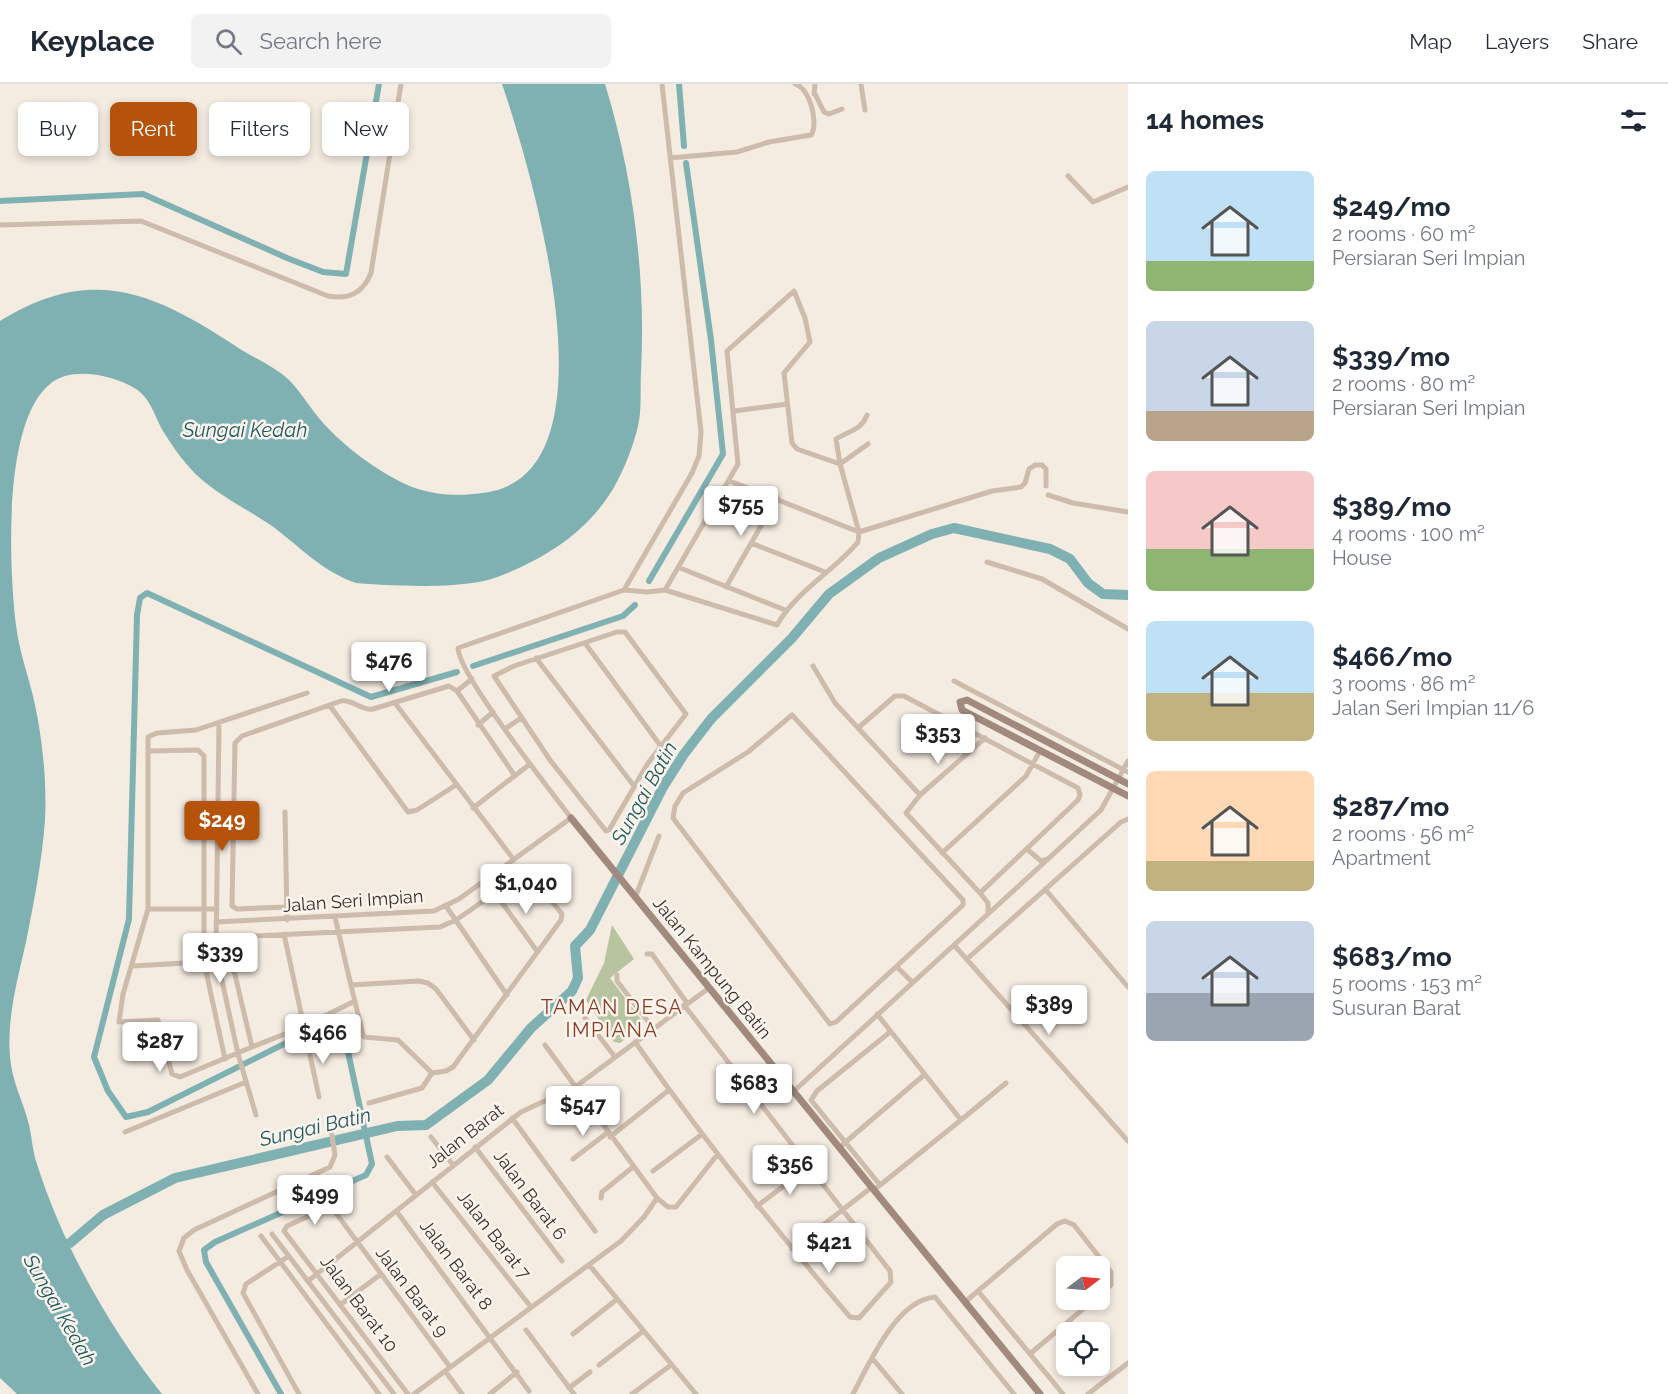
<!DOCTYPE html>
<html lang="en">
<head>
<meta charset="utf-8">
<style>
  body { margin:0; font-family:Raleway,sans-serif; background:#f2f2f3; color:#1f2937; height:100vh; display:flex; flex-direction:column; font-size:22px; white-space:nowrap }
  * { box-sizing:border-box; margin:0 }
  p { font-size:20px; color:#747a83 }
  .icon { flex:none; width:33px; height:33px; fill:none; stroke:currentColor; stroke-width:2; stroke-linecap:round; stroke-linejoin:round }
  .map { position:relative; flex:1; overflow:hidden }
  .sheet { display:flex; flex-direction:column; background:#fff; width:540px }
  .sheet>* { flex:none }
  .hud { position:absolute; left:18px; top:18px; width:570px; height:54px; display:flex; gap:12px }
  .needle { width:39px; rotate:74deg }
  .controls { position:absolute; left:1056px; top:1172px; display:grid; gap:12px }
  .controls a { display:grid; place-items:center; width:54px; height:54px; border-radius:9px; background:#fff; box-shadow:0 3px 9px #0003; font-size:30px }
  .price { position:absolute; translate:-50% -51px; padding:0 14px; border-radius:6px; background:#fff; color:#222; font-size:20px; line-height:39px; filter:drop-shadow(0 2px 3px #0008) }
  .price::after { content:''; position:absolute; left:50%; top:36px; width:18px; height:14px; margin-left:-9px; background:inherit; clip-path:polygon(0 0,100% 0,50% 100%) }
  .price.on { background:#b45309; color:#fff }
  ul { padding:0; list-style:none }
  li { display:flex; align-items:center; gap:18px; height:150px; padding:0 18px }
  li span { display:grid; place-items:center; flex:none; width:168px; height:120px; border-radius:9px; color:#555 }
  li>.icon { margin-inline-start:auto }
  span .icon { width:72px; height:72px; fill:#fffc; stroke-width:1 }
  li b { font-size:26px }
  h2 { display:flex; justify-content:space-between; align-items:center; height:72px; padding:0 18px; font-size:26px }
  .pill { padding:0 21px; border-radius:9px; background:#fff; box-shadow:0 3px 9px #0003; font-size:21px; line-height:54px }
  .pill.on { background:#b45309; color:#fff }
  header { display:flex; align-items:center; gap:36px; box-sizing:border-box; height:84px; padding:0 30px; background:#fff; border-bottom:2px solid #e0e1e3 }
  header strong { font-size:28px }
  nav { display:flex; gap:33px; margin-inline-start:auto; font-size:21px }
  .search { width:420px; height:54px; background:#f2f2f3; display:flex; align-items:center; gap:15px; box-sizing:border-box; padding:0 21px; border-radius:9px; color:#747a83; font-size:22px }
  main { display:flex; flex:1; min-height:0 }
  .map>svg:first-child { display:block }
</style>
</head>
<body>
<header>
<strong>Keyplace</strong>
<div class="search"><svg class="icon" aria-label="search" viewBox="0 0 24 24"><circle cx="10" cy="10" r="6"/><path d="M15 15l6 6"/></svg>Search here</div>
<nav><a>Map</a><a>Layers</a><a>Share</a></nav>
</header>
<main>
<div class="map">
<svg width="1128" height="1310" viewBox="0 0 1128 1310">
  <rect width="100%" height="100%" fill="#f4ebe1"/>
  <path fill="#b8c4a0" d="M612,841L634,875L610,894L643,938V941L620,959L614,958L586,916L604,879Z"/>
  <path fill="#7fb0b2" d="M502,0H605C633,91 646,192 641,287C640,305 642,324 638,342C633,363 624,386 613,405C587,448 546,474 500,492C468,506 392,502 356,499C323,488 299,462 272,442C244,423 211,408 189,383C179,372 171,360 163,347C155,333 151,315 136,305C117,293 86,286 65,292C0,311 9,484 16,541C19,566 27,588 33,612C42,650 47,696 45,736C42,777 34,818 26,858C17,898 5,940 11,981C14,1001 23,1018 28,1037C32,1051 32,1066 37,1080C62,1160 110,1245 162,1310H17L0,1294V237C90,181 152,207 234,261C251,273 273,281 289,296C302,309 311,326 324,340C345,363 376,386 405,400C432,412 460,413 489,408C622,384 529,79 502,0Z"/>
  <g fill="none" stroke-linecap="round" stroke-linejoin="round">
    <path stroke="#7fb0b2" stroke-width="6" d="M679,0L684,62
      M0,117L143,110L287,174L323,188L346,190L379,0
      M649,497L723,370L711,256L686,79
      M473,582L623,532L635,521
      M281,1310L206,1178L204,1166L215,1158L366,1091L372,1080L341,935L320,942L148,1028L126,1033L108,1007L94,973L129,835L137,531L140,514L147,509L371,613L457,588"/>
    <path stroke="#7fb0b2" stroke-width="10" d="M57,1162L70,1159L103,1131L175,1094L397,1042L426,1041L488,996L531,944L572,907L578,894L575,862L590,846L663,703L684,670L711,635L792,554L829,510L879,474L932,450L954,444L1050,465L1070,475L1088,499L1103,510L1128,511"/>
    <path stroke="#cdbbac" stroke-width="5" d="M861,0L865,26
      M814,10L815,0
      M815,10L824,28L829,30L842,25
      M670,74L737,68L769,58L811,51C819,39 810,5 795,0
      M1068,92L1093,118L1128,103
      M0,141L141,137L328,212C349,216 363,209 371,189L401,0
      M735,327L787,320
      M867,331C861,347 848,347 836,355L840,380L868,360
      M730,397L859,448
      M1048,411L1073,419L1128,428
      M859,448L992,407L1021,403L1025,399L1029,385L1035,381H1042L1046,385V402
      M751,459L825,488
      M987,478L1042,495L1128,545
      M680,484L785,526
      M726,503L777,414
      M624,506L647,508L665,506L777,541C797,506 833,488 858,458L859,448L840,380L797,365L792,359L784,289L810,258L805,234L794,207L727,267L738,380L665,506
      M617,548H625L686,630L648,679L609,746L606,747L550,676L494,592L514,582Z
      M585,559L660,661
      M536,574L634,702
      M813,582L835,619L920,711
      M954,597L1128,688
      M457,607L472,595
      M307,609L196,646L157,649L148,653V825L123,910L119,938L158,936L172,990L180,993L252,963L228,861L231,853L440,843L456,836L527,787L562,830L561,836L453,983L446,987L432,989L398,956L364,953L363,950C353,911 344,872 335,833
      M395,619L514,776
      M330,622L408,728L417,726L456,701
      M792,631L963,816V821L836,938L830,940L673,734L675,722L683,709L748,668Z
      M219,639L216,869L238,970L256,1031
      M478,641L493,628
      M858,644L895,612H904L1078,704L1080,711L1078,716L980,809
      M505,645L521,634
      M149,667L198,666L204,672V878L225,975
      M473,724L530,680
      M285,728L287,836
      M1028,766L1041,777L1048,775L1101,726L1128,677
      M942,769L1026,692L1040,667
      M1045,805L1128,903
      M495,809L537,867
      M635,814L659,752
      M446,822L507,911
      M287,823L237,825L232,822L235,659L242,652L341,617C353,615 361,627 373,625L449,602L457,607L515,692
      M148,825H217
      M988,830L1047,776
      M216,838L434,827L459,815L571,734C551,707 458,590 458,564L624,506L692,389L699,372L701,348L662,0
      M284,850L319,1013
      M954,861L1128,1057
      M647,870H652L687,919
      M967,875L1121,738L1128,735
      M132,882L204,878
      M897,883L912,898
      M617,891V897L653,944
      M351,901L419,897L428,899L436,905L474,956
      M585,934L615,973
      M635,958C702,1053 774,1144 850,1233L859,1234L891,1198L890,1187L684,921
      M252,963L302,943L355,917
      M794,1007L988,830V819L980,809L906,729L920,711L985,654
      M369,1019L422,1004L432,989
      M512,1034L595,1147
      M961,1036L1006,999
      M125,1048L246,998
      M431,1053L453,1081
      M610,1053L669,1006
      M841,1062L924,991
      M475,1063L562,1177
      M387,1073L416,1111
      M573,1075L607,1049
      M653,1087L701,1051
      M432,1098L531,1223
      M880,1101L811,1016L817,1007L890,948
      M874,1106L961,1036L877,930
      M601,1114L602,1108L633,1083
      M657,1114L668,1123H676L717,1071
      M757,1122L809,1083
      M397,1128L529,1307
      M272,1150L394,1310
      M261,1152L379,1310
      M792,1165L872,1103
      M289,1172L246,1200L243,1209L299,1310
      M590,1182L696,1310
      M308,1197L521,1028L575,1003L709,904
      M978,1207L1063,1310
      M965,1218L1057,1140L1065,1137L1074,1141L1111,1188V1201L1100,1212
      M340,1221L381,1190
      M526,1246L574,1310
      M573,1250L616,1216
      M1031,1269L1095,1215
      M872,1274L902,1310
      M599,1281L642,1248
      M445,1287L462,1310
      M569,1304L590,1288
      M258,1310L187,1186L179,1167L184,1154L194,1146L330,1083L335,1071L330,1039
      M408,1310L284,1147L287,1142L327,1124L333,1125L450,1283
      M414,1310L621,1157L644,1133L657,1114L545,961
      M490,1310L517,1288
      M632,1310L671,1281
      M853,1310C869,1280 896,1216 935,1213L1014,1310
      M1088,1310L1128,1279"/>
    <path stroke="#a18a7d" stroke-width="7" d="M1128,700L967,616L960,618L962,626L1128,712
      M571,734L1040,1310"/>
  </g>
  <g text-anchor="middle" stroke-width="5" stroke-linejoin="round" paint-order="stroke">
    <g font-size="18" fill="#3b302b" stroke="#fbf5ee">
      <text transform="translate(353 817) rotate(-4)" y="6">Jalan Seri Impian</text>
      <text transform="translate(712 884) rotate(51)" y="6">Jalan Kampung Batin</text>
      <text transform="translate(465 1052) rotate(-38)" y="6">Jalan Barat</text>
      <text transform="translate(530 1111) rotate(53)" y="6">Jalan Barat 6</text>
      <text transform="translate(494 1151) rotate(52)" y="6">Jalan Barat 7</text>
      <text transform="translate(456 1181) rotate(53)" y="6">Jalan Barat 8</text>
      <text transform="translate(412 1208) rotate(53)" y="6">Jalan Barat 9</text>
      <text transform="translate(359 1220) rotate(53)" y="6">Jalan Barat 10</text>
    </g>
    <g font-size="20" font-style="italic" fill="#1f5a5e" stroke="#fbf5ee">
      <text x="245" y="353">Sungai Kedah</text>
      <text transform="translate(644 709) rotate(-61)" y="7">Sungai Batin</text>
      <text transform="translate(315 1043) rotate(-13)" y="7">Sungai Batin</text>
      <text transform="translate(60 1226) rotate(60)" y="7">Sungai Kedah</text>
    </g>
    <g font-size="20" letter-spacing="1.5" fill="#8c3b22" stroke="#fbf5ee">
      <text x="612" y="930">TAMAN DESA<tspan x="612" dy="23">IMPIANA</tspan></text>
    </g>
  </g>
</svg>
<div class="controls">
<a><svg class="needle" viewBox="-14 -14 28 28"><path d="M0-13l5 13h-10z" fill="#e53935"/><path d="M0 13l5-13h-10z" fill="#747a83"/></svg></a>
<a><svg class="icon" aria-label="locate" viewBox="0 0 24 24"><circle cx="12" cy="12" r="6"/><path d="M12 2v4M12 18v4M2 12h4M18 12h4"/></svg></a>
</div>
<b class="price" style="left:741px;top:453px">$755</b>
<b class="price" style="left:389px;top:609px">$476</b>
<b class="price" style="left:938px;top:681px">$353</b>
<b class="price on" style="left:222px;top:768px">$249</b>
<b class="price" style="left:526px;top:831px">$1,040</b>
<b class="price" style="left:220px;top:900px">$339</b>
<b class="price" style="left:1049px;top:952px">$389</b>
<b class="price" style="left:323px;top:981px">$466</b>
<b class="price" style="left:160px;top:989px">$287</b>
<b class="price" style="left:754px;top:1031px">$683</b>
<b class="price" style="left:583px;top:1053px">$547</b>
<b class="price" style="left:790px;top:1112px">$356</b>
<b class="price" style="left:315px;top:1142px">$499</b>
<b class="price" style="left:829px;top:1190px">$421</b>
<div class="hud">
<a class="pill">Buy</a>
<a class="pill on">Rent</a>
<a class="pill">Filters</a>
<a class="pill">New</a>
</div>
</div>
<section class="sheet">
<h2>14 homes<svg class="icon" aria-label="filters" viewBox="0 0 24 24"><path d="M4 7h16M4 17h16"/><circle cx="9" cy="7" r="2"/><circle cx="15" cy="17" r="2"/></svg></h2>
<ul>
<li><span style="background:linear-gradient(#bfe0f5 75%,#8fb573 0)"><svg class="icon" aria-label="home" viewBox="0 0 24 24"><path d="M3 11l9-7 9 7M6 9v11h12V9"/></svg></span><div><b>$249/mo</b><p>2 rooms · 60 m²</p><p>Persiaran Seri Impian</p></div></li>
<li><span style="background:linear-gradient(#c9d6e8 75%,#b9a48a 0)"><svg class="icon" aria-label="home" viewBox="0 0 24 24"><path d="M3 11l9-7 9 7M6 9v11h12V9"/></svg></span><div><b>$339/mo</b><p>2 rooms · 80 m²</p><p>Persiaran Seri Impian</p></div></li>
<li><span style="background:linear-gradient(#f6c9c9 65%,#8fb573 0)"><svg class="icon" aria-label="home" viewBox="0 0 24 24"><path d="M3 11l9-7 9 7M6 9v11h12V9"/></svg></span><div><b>$389/mo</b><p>4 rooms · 100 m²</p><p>House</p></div></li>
<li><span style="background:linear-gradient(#bfe0f5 60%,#c2b280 0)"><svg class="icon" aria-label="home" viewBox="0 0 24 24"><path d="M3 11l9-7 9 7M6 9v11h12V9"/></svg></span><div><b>$466/mo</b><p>3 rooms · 86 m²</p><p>Jalan Seri Impian 11/6</p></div></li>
<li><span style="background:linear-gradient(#ffd9b3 75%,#c2b280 0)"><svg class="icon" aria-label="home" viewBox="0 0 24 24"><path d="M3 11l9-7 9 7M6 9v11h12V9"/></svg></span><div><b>$287/mo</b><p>2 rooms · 56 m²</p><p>Apartment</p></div></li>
<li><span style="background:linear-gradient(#c9d6e8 60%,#9aa5b1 0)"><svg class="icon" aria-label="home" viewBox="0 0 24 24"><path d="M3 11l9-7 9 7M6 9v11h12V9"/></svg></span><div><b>$683/mo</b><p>5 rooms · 153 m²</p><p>Susuran Barat</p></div></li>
</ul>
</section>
</main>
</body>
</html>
